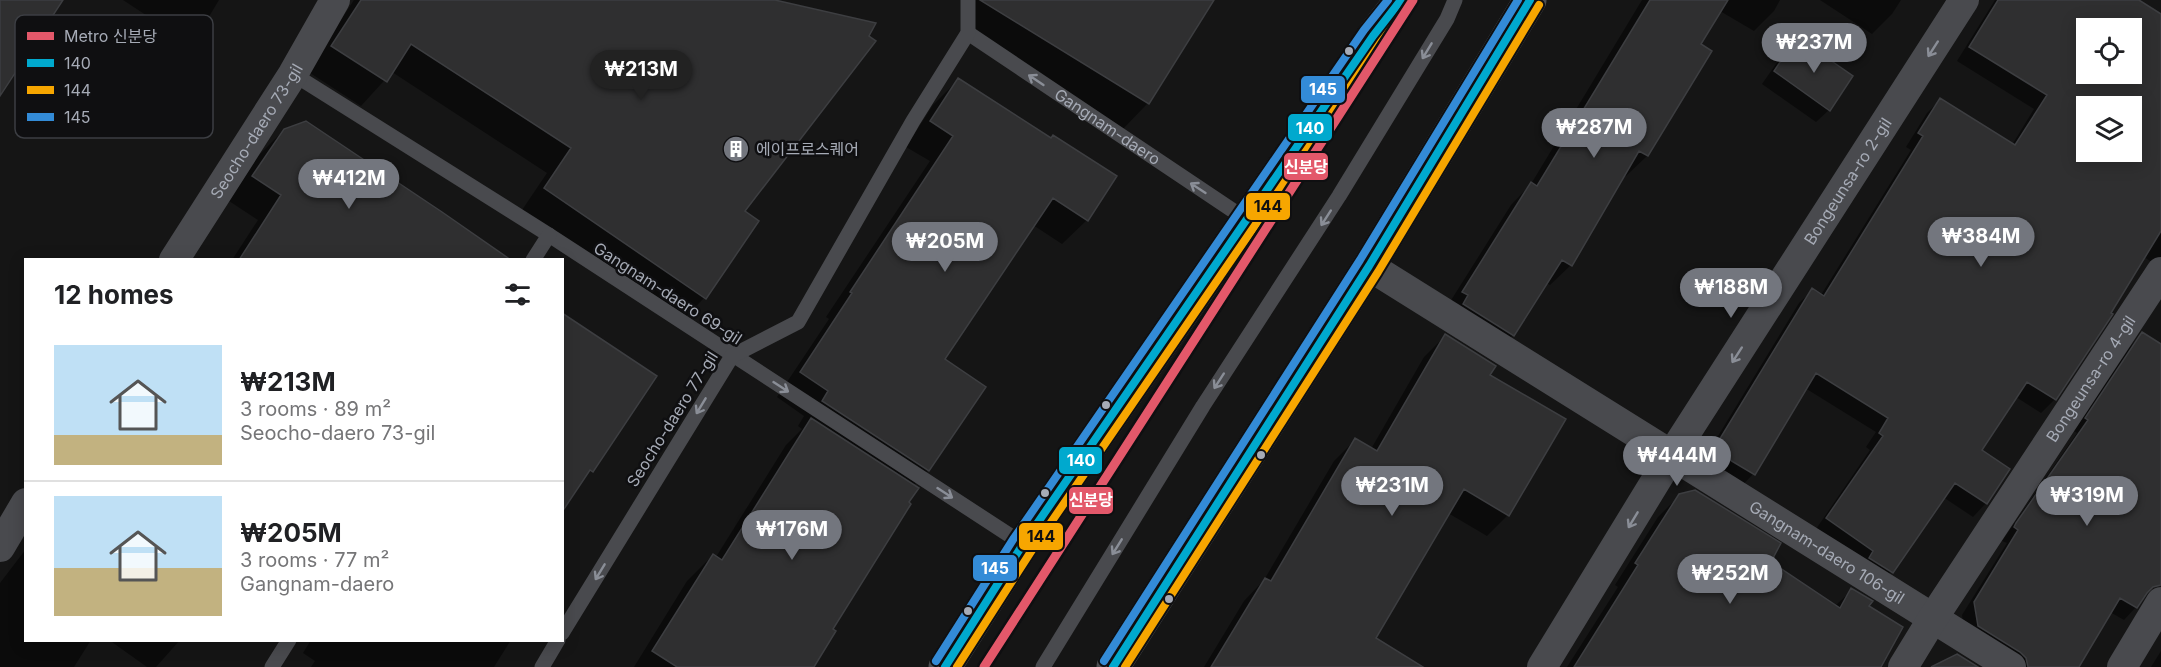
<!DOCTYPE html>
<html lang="en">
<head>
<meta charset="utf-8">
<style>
  body { margin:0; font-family:Inter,"Noto Sans KR",sans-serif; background:#f6f6f6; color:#202124; height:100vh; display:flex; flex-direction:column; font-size:22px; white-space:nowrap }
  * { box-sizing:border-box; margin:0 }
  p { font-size:20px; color:#757577 }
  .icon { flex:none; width:33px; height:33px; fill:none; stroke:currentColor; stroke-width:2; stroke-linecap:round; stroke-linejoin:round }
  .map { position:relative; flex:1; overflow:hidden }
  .details { position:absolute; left:24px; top:258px; width:540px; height:384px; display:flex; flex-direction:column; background:#fff; border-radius:0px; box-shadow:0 3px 15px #0003 }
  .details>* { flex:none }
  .controls { position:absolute; left:2076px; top:18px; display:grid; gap:12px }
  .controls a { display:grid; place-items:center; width:66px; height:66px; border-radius:0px; background:#fff; box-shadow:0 3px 15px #0003; font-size:30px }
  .price { position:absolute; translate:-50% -51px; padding:0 14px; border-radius:21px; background:#73767e; color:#fff; font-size:20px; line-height:39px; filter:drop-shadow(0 2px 3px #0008) }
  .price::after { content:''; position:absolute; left:50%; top:36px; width:18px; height:14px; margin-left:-9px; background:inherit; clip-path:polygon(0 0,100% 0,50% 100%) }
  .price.active { background:#222; color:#fff }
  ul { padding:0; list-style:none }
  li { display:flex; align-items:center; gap:18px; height:150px; padding:0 30px }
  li+li { border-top:2px solid #e0e0e0 }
  li span { display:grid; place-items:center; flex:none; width:168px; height:120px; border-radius:0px; color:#555 }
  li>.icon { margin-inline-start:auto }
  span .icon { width:72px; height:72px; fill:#fffc; stroke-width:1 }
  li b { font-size:26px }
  h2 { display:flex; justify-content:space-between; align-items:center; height:72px; padding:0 30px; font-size:26px }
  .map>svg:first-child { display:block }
</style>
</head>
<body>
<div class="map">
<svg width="2161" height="667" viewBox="0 0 2161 667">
  <rect width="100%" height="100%" fill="#151515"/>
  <path fill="#0007" fill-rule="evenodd" d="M123,0H219L210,15L184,40Z
    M354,0H768L704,298L680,323L520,213L547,173L392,72L361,106L307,71Z
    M973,0H1212L1148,103L1123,129L967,33Z
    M1642,0H1780L1774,11L1754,31L1720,11L1699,45L1710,51L1647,156L1626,176L1624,175L1571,265L1550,285L1546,283L1513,335L1493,356L1443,313L1511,205L1531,184Z
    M1820,0H1901L1892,14L1872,34Z
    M1995,0H2136L2161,16V268L2144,257L2055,399L2041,413L2016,397L1980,451L1986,503L1973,517L1943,497L1891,572L1878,585L1814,532L1870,450L1866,447L1876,432L1805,388L1753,474L1740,488L1701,464L1799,303L1813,290L1821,295L1911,150L1906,147L1927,113L1940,100L2012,145L2034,109L1957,61ZM2086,28H2132V74H2086ZM2086,106H2132V152H2086Z
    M1798,39L1829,110L1816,122L1762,84L1785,51Z
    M958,80L1087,220L1062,244L1033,225L943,360L928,470L913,486L831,629L812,667H634L687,581L713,555L716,557L786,445L802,429L798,426L804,416L777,397L829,319L826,317L930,161L906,147L933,105Z
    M284,130L481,260H232L258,220L229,201L259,155Z
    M2142,334L2161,346V563L2136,607L2124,620L2110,612L2077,667H2010L1966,638L1962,615L2007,543L2002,541L2077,433L2074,431L2130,347Z
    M1445,336L1488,375L1508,515L1487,536L1448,513L1374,639L1420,667H1204L1244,601L1264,580L1334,461L1355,440L1371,449L1424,357Z
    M1680,495L1769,562L1835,606L1852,590L1867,607L1880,667H1567L1618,587L1615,585L1658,517Z
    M26,549V640H91L74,667H0V583Z
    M109,640H180L156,667H147Z
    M311,640H511L494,667H311L315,661L303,653Z
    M2161,651V667H2151Z"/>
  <path fill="#2f2f30" stroke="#3d3e41" stroke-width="1.5" fill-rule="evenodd" d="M0,0H63L0,96Z
    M361,0H775L876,23L869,36L876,41L745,211L759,221L706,299L544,188L571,148L411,44L387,82L331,46Z
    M980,0H1214L1149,104Z
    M1650,0H1728L1701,44L1712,51L1648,156L1639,151L1572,266L1562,260L1514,336L1463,304L1468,295L1462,292L1531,182L1537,186Z
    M1998,0H2139L2161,14V231L2111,313L2113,314L2056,400L2027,382L1982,450L2010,469L1987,504L1955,483L1893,573L1869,558L1873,551L1826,518L1883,436L1879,433L1888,418L1816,373L1755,475L1713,450L1812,288L1824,296L1923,136L1918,133L1940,98L2015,145L2047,95L1969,47ZM2086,28H2132V74H2086ZM2086,106H2132V152H2086Z
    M1797,37L1853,76L1830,111L1774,71Z
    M958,78L1051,138L1053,135L1117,176L1088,221L1053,198L945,359L986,387L929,471L822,401L828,391L800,372L852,293L850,292L953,136L930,121Z
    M306,121L442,212L511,260H239L281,195L252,176L284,129Z
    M562,313L657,376L593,472L590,470L562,512Z
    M2142,332L2161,344V585L2153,587L2147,593L2137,608L2120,598L2079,667H2028L2026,658L2020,652L1978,626L1974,602L2018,530L2014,527L2016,523L2088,420L2085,418Z
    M1445,334L1496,366L1490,375L1566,419L1509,516L1464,489L1376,638L1423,667H1211L1265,578L1271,581L1355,438L1377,451Z
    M811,418L919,488L909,502L911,504L833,629L836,631L814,667H677L652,651L713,554L722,560Z
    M1695,490L1781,543L1771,562L1840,608L1851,588L1873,601L1869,606L1903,627L1881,667H1574L1638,565L1635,563L1679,494Z
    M1957,654L1978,667H1931Z"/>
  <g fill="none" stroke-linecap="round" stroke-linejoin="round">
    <g stroke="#494a4e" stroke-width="15">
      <path id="s1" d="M968,33L1247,220"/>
      <path d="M293,74L549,235L1023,544"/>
      <path d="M533,260L549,235"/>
      <path d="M562,633L732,356L798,322L913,121L968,33V0"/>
      <path d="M272,667L289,640"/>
      <path d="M542,667L558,640"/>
      <path d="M1043,667L1203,406L1339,196L1447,19L1455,0"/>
    </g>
    <g stroke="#494a4e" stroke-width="30">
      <path id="s2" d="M174,260L293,74L335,0"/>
      <path id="s3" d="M1369,266L2011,667"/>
      <path d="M0,547L26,503"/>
      <path id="s4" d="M1542,667L1671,456L1964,0"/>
      <path id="s5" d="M1903,667L1933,618L2161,272"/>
      <path d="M2122,667L2161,602"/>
    </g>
    <path stroke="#4b4d50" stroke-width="33" d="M945,667L1023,544L1373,36L1401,0
      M1113,667L1369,266L1530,0"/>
    <g stroke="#0f0f11" stroke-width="12">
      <path id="bus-1" d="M945,667L1023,544L1373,36L1401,0
        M1113,667L1369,266L1530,0"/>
    </g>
    <g stroke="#0f0f11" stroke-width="12">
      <path id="bus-2" d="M957,667L1032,550L1381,42L1409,6
        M1125,667L1378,272L1539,5"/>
    </g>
    <g stroke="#0f0f11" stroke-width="12">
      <path id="bus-3" d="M936,661L1014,538L1364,30L1388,0
        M1104,661L1360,260L1518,0"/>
    </g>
    <use href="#bus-1" stroke="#00a9ce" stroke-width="8"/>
    <use href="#bus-2" stroke="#f7a600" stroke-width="8"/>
    <use href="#bus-3" stroke="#338bd7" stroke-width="8"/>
    <g stroke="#0f0f11" stroke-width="14">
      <path id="metro-1" d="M984,667L1413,0"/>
    </g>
    <use href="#metro-1" stroke="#e3586a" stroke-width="9"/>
  </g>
  <defs><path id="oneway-shaft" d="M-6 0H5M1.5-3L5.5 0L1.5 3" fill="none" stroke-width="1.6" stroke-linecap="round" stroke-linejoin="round" transform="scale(1.5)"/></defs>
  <g stroke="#8a8e97">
    <use href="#oneway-shaft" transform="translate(1933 49) rotate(123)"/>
    <use href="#oneway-shaft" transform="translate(1427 51) rotate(121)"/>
    <use href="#oneway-shaft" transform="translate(1036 80) rotate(-146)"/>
    <use href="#oneway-shaft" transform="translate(1198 188) rotate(-147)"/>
    <use href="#oneway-shaft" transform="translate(1326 218) rotate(123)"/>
    <use href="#oneway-shaft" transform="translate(1737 355) rotate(123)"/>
    <use href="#oneway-shaft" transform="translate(1219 381) rotate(123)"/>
    <use href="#oneway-shaft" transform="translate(781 387) rotate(33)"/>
    <use href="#oneway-shaft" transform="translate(701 406) rotate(121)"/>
    <use href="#oneway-shaft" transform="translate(945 493) rotate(33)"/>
    <use href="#oneway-shaft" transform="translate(1633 520) rotate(121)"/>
    <use href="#oneway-shaft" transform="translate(1117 547) rotate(122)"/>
    <use href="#oneway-shaft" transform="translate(600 572) rotate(121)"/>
  </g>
  <defs>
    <g id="building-disc" transform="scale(1.35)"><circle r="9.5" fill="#73767e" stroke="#0f0f11"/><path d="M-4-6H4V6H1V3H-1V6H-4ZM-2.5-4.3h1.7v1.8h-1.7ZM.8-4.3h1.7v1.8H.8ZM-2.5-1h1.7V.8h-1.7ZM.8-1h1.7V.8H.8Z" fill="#fff"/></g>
  </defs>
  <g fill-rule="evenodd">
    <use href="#building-disc" x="736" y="149"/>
  </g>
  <g fill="#a6abb6" stroke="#0f0f11" stroke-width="2">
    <circle cx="1349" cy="51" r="5"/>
    <circle cx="1106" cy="405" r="5"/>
    <circle cx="1261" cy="455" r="5"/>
    <circle cx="1045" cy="493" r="5"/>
    <circle cx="1169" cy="599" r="5"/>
    <circle cx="968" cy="611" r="5"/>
  </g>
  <g text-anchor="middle" stroke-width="5" stroke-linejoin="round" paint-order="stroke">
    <g font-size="16" fill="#a6abb6" stroke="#0f0f11">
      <text dy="6" stroke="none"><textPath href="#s1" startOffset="168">Gangnam-daero</textPath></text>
      <text dy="6" stroke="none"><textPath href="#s2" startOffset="153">Seocho-daero 73-gil</textPath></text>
      <text dy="6" stroke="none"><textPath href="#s4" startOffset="574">Bongeunsa-ro 2-gil</textPath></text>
      <text transform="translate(668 293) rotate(33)" y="6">Gangnam-daero 69-gil</text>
      <text dy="6" stroke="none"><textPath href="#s5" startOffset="344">Bongeunsa-ro 4-gil</textPath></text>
      <text transform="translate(672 419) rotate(-58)" y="6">Seocho-daero 77-gil</text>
      <text dy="6" stroke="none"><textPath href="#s3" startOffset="540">Gangnam-daero 106-gil</textPath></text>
    </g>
    <g font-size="16" fill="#a6abb6" stroke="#0f0f11" text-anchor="start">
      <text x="756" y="155">에이프로스퀘어</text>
    </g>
  </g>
  <rect x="15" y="15" width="198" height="123" rx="9" fill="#0f0f11" stroke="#3c3e43" stroke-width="1.5"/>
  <rect x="27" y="32" width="27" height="8" fill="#e3586a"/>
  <rect x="27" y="59" width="27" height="8" fill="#00a9ce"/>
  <rect x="27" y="86" width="27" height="8" fill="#f7a600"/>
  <rect x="27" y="113" width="27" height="8" fill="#338bd7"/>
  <g font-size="16" fill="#a6abb6">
    <text x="64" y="42">Metro 신분당</text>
    <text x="64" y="69">140</text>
    <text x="64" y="96">144</text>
    <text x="64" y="123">145</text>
  </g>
  <g stroke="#0f0f11" stroke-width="2">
    <rect x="1300" y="75" width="46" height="29" rx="6" fill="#338bd7"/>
    <rect x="1287" y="113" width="46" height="29" rx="6" fill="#00a9ce"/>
    <rect x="1283" y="152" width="46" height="29" rx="6" fill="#e3586a"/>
    <rect x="1245" y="192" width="46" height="29" rx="6" fill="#f7a600"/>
    <rect x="1058" y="446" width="45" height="29" rx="6" fill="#00a9ce"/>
    <rect x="1068" y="486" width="46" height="29" rx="6" fill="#e3586a"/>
    <rect x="1018" y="522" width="46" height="29" rx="6" fill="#f7a600"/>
    <rect x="972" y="554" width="46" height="28" rx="6" fill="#338bd7"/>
  </g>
  <g font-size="16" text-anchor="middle" font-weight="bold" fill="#fff">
    <text x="1323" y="95">145</text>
    <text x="1310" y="134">140</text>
    <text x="1306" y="173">신분당</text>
    <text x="1081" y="466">140</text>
    <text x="1091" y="506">신분당</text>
    <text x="995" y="574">145</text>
  </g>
  <g font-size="16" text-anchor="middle" font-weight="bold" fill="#111">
    <text x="1268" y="212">144</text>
    <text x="1041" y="542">144</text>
  </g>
</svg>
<div class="controls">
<a><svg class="icon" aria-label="locate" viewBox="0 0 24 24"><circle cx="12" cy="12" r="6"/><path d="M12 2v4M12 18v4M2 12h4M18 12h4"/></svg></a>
<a><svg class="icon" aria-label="layers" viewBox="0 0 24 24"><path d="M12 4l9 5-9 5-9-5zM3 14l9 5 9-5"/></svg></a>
</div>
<b class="price" style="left:1814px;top:74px">₩237M</b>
<b class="price active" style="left:641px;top:101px">₩213M</b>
<b class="price" style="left:1594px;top:159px">₩287M</b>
<b class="price" style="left:349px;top:210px">₩412M</b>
<b class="price" style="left:1981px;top:268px">₩384M</b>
<b class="price" style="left:945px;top:273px">₩205M</b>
<b class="price" style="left:1731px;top:319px">₩188M</b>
<b class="price" style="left:1677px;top:487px">₩444M</b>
<b class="price" style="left:1392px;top:517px">₩231M</b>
<b class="price" style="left:2087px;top:527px">₩319M</b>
<b class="price" style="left:792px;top:561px">₩176M</b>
<b class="price" style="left:1730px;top:605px">₩252M</b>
<section class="details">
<h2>12 homes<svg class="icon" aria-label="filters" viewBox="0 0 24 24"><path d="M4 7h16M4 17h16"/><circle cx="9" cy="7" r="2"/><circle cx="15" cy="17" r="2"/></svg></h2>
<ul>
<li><span style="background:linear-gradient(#bfe0f5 75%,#c2b280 0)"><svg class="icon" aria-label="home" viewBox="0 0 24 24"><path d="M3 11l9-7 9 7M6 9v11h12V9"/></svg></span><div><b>₩213M</b><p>3 rooms · 89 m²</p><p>Seocho-daero 73-gil</p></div></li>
<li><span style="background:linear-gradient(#bfe0f5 60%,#c2b280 0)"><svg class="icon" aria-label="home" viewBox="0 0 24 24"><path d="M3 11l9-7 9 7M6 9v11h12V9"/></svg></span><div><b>₩205M</b><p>3 rooms · 77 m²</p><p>Gangnam-daero</p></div></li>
</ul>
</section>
</div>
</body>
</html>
